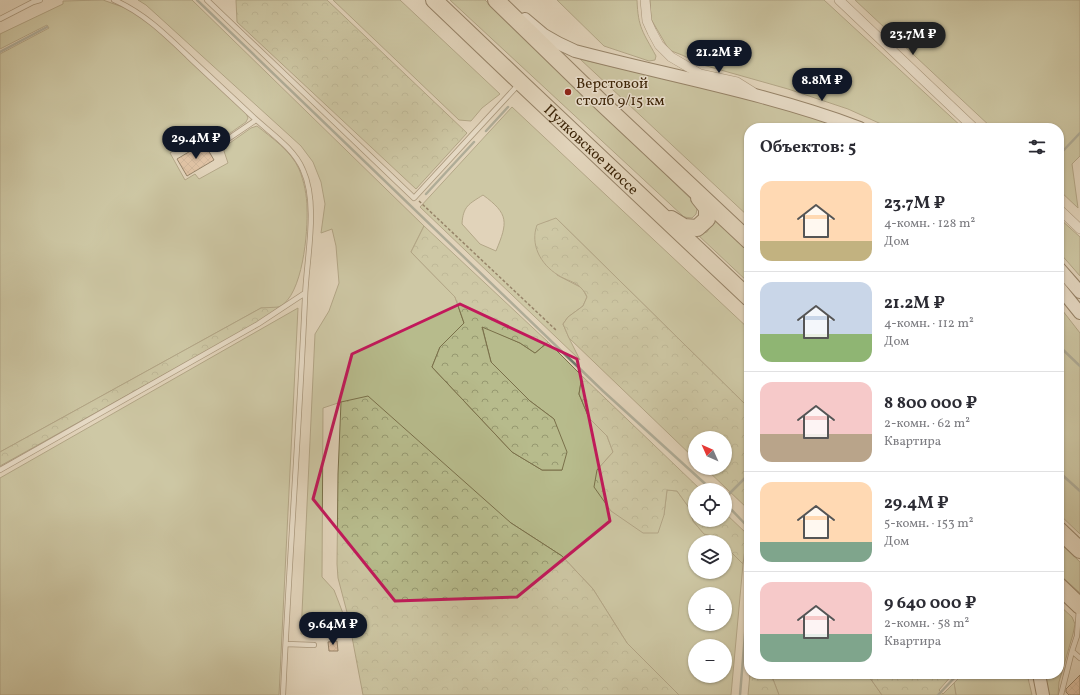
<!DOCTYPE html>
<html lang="ru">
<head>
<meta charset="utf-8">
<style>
  body { margin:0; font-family:Vollkorn,serif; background:#f7f7f7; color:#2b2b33; height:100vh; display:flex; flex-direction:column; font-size:15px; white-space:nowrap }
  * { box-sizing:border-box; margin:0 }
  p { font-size:13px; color:#7c7c81 }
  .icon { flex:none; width:22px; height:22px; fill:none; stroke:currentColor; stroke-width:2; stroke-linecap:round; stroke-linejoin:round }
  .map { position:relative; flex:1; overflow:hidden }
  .drawer { position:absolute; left:744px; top:123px; width:320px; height:556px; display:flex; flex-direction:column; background:#fff; border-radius:16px; box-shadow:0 1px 3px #0004 }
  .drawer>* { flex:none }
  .needle { width:26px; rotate:315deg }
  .buttons { position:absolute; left:688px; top:431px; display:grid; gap:8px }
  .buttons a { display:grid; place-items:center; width:44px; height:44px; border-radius:50%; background:#fff; box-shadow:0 1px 3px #0004; font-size:20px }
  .price { position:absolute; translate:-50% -34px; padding:0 9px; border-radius:14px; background:#111827; color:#fff; font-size:13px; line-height:26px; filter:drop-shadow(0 1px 2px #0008) }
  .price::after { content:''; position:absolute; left:50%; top:24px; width:12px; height:9px; margin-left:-6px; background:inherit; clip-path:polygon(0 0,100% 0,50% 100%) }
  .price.selected { background:#222; color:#fff }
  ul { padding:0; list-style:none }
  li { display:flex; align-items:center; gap:12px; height:100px; padding:0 16px }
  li+li { border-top:1px solid #e1e1e2 }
  li span { display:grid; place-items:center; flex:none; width:112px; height:80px; border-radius:12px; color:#555 }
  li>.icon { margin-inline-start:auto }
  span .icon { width:48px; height:48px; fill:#fffc; stroke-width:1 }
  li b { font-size:17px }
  h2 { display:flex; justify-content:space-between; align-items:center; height:48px; padding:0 16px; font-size:17px }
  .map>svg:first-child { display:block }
</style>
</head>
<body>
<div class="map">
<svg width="1080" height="695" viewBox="0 0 1080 695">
  <defs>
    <pattern id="forest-crowns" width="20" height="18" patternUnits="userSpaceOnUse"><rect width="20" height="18" fill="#b7bb8c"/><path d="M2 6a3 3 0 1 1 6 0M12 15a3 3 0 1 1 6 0" fill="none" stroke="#969870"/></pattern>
    <pattern id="building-cross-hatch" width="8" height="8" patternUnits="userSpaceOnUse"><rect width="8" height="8" fill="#deb08d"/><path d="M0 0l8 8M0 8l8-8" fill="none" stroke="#bf9778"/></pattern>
  </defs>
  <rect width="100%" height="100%" fill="#e1d3ba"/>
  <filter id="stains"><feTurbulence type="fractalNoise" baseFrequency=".005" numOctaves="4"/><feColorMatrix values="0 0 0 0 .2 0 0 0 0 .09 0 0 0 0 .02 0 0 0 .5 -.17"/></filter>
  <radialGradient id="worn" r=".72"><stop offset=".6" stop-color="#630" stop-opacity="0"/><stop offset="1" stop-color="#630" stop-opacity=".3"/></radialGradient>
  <path fill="#b7bb8c" stroke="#7a704a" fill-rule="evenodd" d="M103,0L131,10L153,26L246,113L248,118L246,122L223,138L227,145L251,128L257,126C272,138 291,151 299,169C304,181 307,196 307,208C308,231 303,296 279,307C274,309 266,308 261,308L0,452V54L49,28L47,25L0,49V34L63,4V1ZM208,127L218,139L220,138L225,146L224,151L228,163L199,179L195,174L185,180L170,153Z
    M138,0H192L424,226L411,252L455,297L464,323L440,347L432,367L512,452L542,470H562L554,419L530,401L491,362L482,326L520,343L535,353L548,342L582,376L579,394L589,418L607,436L613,452L597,470L664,515L667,490L677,491L690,509L693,521L704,534L716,537L721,542H695V572H725V546L743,564L731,695H679L627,643L593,589L562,556L511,523L341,402L323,408L322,577L334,590L349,629L301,634L315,334L329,311L339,283L336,246L332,229L321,233L325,204L321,182L313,162L301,146L146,5ZM695,594H725V624H695ZM695,646H725V676H695Z
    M333,0H400L500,94L482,108L471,121L459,120Z
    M450,0H485L694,202L697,209L696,214L692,218L684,217Z
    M557,0H637C638,28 643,32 656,56L655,60L649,61L604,46Z
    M650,0H824L963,128H890L848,109L788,89L703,65L682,55L669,50L651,19Z
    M855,0H1080V156L1072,164L1078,208L1059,190V128H992Z
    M580,59L749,99L848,128H749V217Z
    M512,107L749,329V408L556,218L557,275L582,288L587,297L583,306L568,317L563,324L569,338L580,360L420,207ZM483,195C509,214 508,222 496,251L480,244L462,224C463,206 469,204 483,195Z
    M1059,218L1080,237V276L1059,252Z
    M715,219L749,251V283L698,235L707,232Z
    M1059,306L1080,333V534L1059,514Z
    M298,308L279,695H0V478Z
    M1059,542L1080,562V593L1059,574Z
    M1059,605L1072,617L1075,624L1073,634L1059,682L1058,695H1049L1045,674H1059Z
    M771,674H865L870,678L882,695H779Z
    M963,674H1027L1032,695H956L954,683Z"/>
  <path fill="url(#forest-crowns)" stroke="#7a704a" d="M236,0H327C374,44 420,89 467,133L416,189L237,22Z
    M556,218L749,408V510L705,468H725V438H695V459L569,338L563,324L568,317L583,306L587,297C586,294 584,291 582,289C577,282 565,280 558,275C540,264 530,244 537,225Z
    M424,226L548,342L535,353L520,343L482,327L491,362L530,401L554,419L567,452L562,470H542L512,452L432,367L440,347L464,323L455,297L411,252Z
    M279,307L257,323L0,466V452L261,308Z
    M582,376L701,490H695V520H725V513L747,534L743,564L725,546V542H721L716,537L704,534L693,521L690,509L677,491L667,490L664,515L658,533H643L611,511L594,487L597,470L613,452L607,436L589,418L579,394Z
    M368,396L511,523L562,556L593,589L627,643L679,695H363L348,616L338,578L337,564L338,474L341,402Z
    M750,674H771L779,695H748Z
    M865,674H953L939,690L943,694L954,683L956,695H882L870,678Z"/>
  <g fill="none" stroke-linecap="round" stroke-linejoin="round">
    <path stroke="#717c6e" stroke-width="2.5" d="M197,0L603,391L712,490
      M0,52L47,27
      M486,131L508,107
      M1061,153L1080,133
      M426,194L474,142
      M1059,346L1080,366
      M1059,472L1080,491
      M725,498L749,474
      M725,503L749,528
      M740,695L749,586
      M938,695L958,674"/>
  </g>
  <path fill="url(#building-cross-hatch)" stroke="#3c2407" d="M204,143L214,160L187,176L177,159Z
    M337,641L338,651H329L328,642Z
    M1080,675V695H1069L1066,692V689Z"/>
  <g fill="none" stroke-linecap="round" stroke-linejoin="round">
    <g stroke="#655034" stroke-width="6">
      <path id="lane" d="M114,0C144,13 166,35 189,57C210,77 231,96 252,116C269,132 294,148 303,170C319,205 306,260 305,298C299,431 289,563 283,695
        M207,0L414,198L519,84
        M0,19L33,2L40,0
        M212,148L225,141L256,120
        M0,470L258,324L305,293
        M286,644L314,645
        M1072,651L1080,658
        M1061,695L1072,651L1077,636L1079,609"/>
    </g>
    <g stroke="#655034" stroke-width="10">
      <path id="street" d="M645,0L647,21L652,32L659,45L671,57L700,74L737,82L753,92
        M839,0L974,128
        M1059,209L1080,229"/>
    </g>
    <g stroke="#3c2407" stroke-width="14">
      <path id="secondary" d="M525,19L544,35L558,43L575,51C670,76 767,93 860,128
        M1059,268L1080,292
        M1059,287L1080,313
        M1039,674L1043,695"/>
    </g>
    <g stroke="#3c2407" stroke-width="18">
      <g id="highway">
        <path id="s1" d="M434,0L520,82L749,298"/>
        <path d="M496,0L604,105L749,241"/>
        <path d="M671,219L684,227L697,228L707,219V208L699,198"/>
        <path d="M1059,530L1080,550"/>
        <path d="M1059,586L1080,606"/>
      </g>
    </g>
    <path stroke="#3c2407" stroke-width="1.5" stroke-dasharray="3 2" stroke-linecap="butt" d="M419,201L557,331"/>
    <use href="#lane" stroke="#ece2d2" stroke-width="4.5"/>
    <use href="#street" stroke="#ece2d2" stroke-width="9"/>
    <use href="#secondary" stroke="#ece2d2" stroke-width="12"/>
    <use href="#highway" stroke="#e1d3ba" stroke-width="16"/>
  </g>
  <path d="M0 0H1080V695H0ZM460,304L577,359L610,521L517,597L395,601L313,499L352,354Z" fill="#e1d3ba" fill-opacity=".55" fill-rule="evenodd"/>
  <path fill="none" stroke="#c2185b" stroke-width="3" stroke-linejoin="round" d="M460,304L577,359L610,521L517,597L395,601L313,499L352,354Z"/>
  <circle fill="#8f2418" stroke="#ece2d2" stroke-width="1.5" cx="568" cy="92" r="4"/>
  <g text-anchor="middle" stroke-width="3" stroke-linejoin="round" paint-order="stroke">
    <g font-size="15" fill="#3c2407" stroke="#ece2d2" text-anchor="start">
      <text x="576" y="88">Верстовой<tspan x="576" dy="17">столб 9/15 км</tspan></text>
    </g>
    <g font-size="15" fill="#3c2407" stroke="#ece2d2">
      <text dy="5" stroke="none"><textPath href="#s1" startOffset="217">Пулковское шоссе</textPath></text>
    </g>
  </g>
  <rect width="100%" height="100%" filter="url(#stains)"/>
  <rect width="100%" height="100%" fill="url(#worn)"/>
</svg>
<div class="buttons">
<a><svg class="needle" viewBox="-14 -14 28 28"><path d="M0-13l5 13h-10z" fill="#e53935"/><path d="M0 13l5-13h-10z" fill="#7c7c81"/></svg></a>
<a><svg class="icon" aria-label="locate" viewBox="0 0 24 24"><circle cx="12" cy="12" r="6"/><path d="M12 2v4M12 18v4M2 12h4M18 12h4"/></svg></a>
<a><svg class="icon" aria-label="layers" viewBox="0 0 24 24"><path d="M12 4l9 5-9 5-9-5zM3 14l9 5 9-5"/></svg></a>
<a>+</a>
<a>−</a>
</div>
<b class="price selected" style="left:913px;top:56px">23.7M ₽</b>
<b class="price" style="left:719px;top:74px">21.2M ₽</b>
<b class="price" style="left:822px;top:102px">8.8M ₽</b>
<b class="price" style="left:196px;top:160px">29.4M ₽</b>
<b class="price" style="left:333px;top:646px">9.64M ₽</b>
<section class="drawer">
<h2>Объектов: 5<svg class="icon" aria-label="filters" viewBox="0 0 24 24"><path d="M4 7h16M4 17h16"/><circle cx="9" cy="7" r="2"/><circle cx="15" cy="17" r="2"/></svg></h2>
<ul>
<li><span style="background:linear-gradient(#ffd9b3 75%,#c2b280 0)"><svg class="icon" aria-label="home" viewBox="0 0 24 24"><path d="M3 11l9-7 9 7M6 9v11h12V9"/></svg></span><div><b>23.7M ₽</b><p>4-комн. · 128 m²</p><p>Дом</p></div></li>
<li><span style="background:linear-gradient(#c9d6e8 65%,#8fb573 0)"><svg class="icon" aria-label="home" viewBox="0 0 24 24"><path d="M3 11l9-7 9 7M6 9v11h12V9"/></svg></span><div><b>21.2M ₽</b><p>4-комн. · 112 m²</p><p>Дом</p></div></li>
<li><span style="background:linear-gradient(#f6c9c9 65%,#b9a48a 0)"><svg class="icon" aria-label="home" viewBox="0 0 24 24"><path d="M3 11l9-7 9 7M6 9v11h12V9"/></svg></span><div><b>8 800 000 ₽</b><p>2-комн. · 62 m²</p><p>Квартира</p></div></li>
<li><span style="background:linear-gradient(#ffd9b3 75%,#7fa58c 0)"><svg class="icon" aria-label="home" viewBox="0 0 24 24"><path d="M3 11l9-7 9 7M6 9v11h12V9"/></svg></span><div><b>29.4M ₽</b><p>5-комн. · 153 m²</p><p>Дом</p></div></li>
<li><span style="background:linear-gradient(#f6c9c9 65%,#7fa58c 0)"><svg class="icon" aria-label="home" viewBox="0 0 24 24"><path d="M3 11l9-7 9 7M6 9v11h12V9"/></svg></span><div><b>9 640 000 ₽</b><p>2-комн. · 58 m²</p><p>Квартира</p></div></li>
</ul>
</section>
</div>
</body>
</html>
